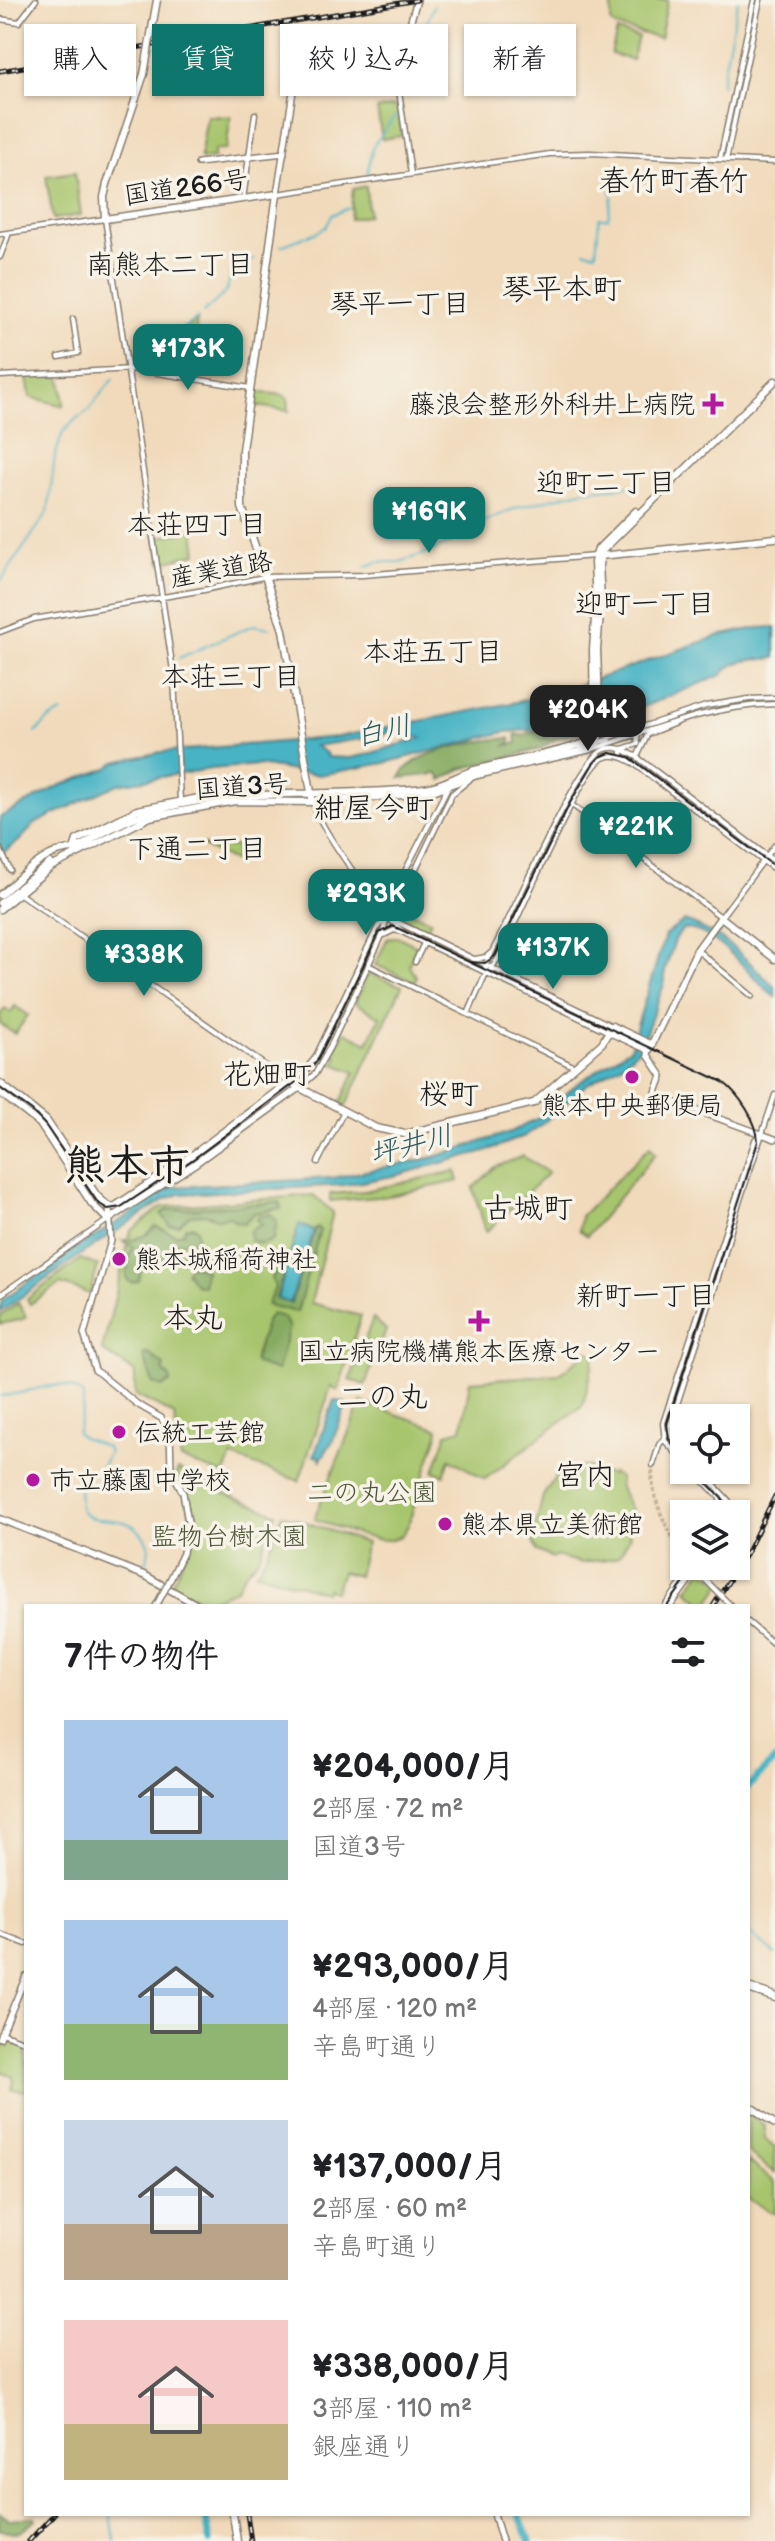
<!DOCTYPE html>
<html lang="ja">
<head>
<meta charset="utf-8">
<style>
  body { margin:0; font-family:"Balsamiq Sans","Klee One",sans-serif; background:#f6f6f6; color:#202124; height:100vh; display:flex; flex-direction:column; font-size:30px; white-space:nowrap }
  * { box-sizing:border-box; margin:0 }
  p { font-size:26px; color:#757577 }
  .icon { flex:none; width:44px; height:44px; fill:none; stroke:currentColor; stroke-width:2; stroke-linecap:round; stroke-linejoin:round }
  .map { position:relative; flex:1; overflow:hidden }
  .sheet { position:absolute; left:24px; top:1604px; width:726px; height:912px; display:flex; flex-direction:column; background:#fff; border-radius:0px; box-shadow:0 2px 6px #0004 }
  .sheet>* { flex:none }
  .top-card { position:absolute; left:24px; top:24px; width:728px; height:72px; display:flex; gap:16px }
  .tools { position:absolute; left:670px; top:1404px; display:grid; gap:16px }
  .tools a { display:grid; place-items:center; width:80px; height:80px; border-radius:0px; background:#fff; box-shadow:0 2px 6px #0004; font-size:40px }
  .price { position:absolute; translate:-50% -68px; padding:0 18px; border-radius:16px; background:#0f766e; color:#fff; font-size:26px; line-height:52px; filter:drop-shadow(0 2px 4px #0008) }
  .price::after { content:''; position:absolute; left:50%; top:48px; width:24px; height:18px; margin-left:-12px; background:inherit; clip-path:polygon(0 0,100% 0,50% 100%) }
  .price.current { background:#222; color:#fff }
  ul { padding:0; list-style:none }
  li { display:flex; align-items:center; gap:24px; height:200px; padding:0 40px }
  li span { display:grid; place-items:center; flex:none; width:224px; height:160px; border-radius:0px; color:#555 }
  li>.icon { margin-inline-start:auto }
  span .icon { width:96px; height:96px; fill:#fffc; stroke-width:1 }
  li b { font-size:34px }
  h2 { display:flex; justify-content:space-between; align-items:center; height:96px; padding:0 40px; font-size:34px }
  .pill { padding:0 28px; border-radius:0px; background:#fff; box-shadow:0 2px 6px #0004; font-size:28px; line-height:72px }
  .pill.current { background:#0f766e; color:#fff }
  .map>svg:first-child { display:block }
</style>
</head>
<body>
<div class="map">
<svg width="775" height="2541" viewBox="0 0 775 2541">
  <rect width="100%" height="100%" fill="#f7f3e8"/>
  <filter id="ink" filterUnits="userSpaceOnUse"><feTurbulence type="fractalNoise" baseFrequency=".0125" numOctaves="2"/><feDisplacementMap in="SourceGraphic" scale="16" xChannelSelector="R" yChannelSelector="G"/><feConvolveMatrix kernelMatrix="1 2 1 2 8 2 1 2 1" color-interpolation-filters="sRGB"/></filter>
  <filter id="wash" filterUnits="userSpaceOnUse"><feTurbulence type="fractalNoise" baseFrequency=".006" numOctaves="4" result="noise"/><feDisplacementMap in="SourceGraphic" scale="32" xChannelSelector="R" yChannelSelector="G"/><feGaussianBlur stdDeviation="1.8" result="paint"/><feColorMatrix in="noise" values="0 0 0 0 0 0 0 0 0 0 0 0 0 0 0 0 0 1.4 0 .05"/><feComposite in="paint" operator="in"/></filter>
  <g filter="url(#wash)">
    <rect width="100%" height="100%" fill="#f1dabb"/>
    <path fill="#a7c56d" stroke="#627044" stroke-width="2" d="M612,0H668L660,38L614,26L611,22Z
      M617,31L638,37L632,60L611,54Z
      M397,106L402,136L382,139L377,109Z
      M207,116L231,117L226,149L214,150V158L202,159L200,157Z
      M75,172L81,215L53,219L46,176Z
      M366,186L368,215L350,219L353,189Z
      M197,321L193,352C182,355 173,349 167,340Z
      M27,377H61L64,406L30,397Z
      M258,392L283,395L288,399L289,411L256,406Z
      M194,530L197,553L161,563L156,538Z
      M202,845L237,846L235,862L201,845Z
      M404,908L431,921L426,930L403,920Z
      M392,937H399L417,946L409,965L416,976L415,982L375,965L387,939Z
      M370,970L374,976L402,986L346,1106L337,1102L342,1100L355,1072L334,1064L338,1056L332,1054L345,1032L368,1043L380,1017L355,1003Z
      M15,1006L28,1015L15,1034L0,1024V1015L5,1008L11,1012Z
      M650,1146L656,1153L587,1236L579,1230L581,1216Z
      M523,1156L548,1173L486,1232L473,1188L495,1167Z
      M456,1171L459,1181L389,1196L330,1201V1194L365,1191Z
      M313,1195L333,1212L311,1303L361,1316L338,1391L331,1387L299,1481L232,1457L224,1475L181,1459L174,1415L135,1395V1372L102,1351L131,1231L162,1207Z
      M81,1259L98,1266L90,1294L60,1284L30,1304L27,1299Z
      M18,1303L26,1316L23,1319L0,1324V1316Z
      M373,1318L386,1330L365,1385L350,1380Z
      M588,1351L595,1355L583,1405L485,1479L450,1459L444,1475L434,1471L447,1433L462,1429L470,1381L559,1374Z
      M361,1402L437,1428L439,1431L408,1525C405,1531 402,1537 395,1539C376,1545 333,1525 314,1519Z
      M562,1467H589L610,1475L613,1473L619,1478V1486L633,1514L629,1538L620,1555L614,1558L581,1563L556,1556L552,1558L537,1551L531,1538L532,1525H536L543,1496Z
      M178,1470L224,1493L276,1513L259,1557L244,1574L236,1589L207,1603L171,1585C194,1540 200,1521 176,1474Z
      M282,1514L366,1543L358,1576L342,1572L335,1591L327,1589L325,1592L256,1572L267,1555Z
      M703,1569L723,1582L706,1606L687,1590Z
      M7,2041L26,2048V2091L11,2089L14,2081L12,2075L0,2071V2052Z
      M748,2114L765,2126L764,2139L775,2148V2173L748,2153Z
      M748,2161L775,2182V2214L748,2199Z"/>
    <path fill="#85aa60" stroke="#50633e" stroke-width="2" d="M583,728L589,731L559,737L540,749L461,769L441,780L438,774L400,778C411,750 481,740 510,738L511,742L505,746L517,743L516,734L524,736L529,733Z
      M280,1202L281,1209C273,1208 264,1213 254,1213L244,1223L236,1222L229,1216L219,1219L206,1214L190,1215L179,1225L170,1226L161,1213L168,1210Z
      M270,1214L277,1221L274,1238L269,1242L260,1244L250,1240V1231L262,1224L257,1220L258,1217Z
      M156,1226L176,1235L184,1232L185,1227L194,1226L197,1229V1238L193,1242H177L166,1257L142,1268L138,1281L132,1283L126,1279L128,1259L133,1247L122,1240H133L146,1235Z
      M318,1228L320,1230L297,1312L267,1305L275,1288L272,1278L278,1270L283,1274L276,1299L291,1303L315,1229Z
      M185,1247L203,1251L204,1254L212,1256L213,1260L206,1264L196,1258L180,1259Z
      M190,1265L205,1269L203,1286L195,1284L186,1272Z
      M272,1314L283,1317L289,1327L277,1371L256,1364L254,1360L267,1319Z
      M143,1354H148L164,1365L163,1371L171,1379L170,1383L162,1387L153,1384Z
      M0,2513L9,2519L35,2517L36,2520C20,2532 19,2537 0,2529Z"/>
    <path fill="#47b3c4" stroke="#326870" stroke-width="2" fill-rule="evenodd" d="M775,627V658C755,661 734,657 722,675L618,717L583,726L505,732L385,763L319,775L258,765L211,769L118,784L36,823L19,841L0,855V817L59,786L108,768L116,762L161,752L337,737L512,703L568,689L718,636L757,628ZM393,731L421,738L365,755L350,758L327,757L326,753L315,746L380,736Z
      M684,921C725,934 744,958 775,987V997C752,977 714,927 683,929L676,938L665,969V982L640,1048L621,1065L586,1085L541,1125L525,1136L489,1150L398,1175L345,1185L180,1194L166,1199L83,1253L0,1312L2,1300L75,1249L131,1214L161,1192L173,1187L332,1178L435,1157L511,1132L537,1119L577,1084L630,1048L665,935Z
      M299,1224L314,1231L290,1303L277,1299Z
      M334,1400L345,1403L346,1406L332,1442L320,1461L321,1457L314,1456Z"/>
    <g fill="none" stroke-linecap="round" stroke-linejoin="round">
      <path stroke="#47b3c4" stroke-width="2" d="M416,50L434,5
        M721,85L738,0
        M367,174L373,146L395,116
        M611,193L616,163
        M599,218H608L612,196
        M281,246L317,232L326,227L332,215L348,208
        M585,251L596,253L599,220
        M203,313L226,292L233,267L255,259
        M130,361C150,343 175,335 198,318
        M365,567L378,562H400L424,554L452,542L487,520L516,508L581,491L637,485
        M0,582L48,512L55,456L63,432L76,419L88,411L113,379
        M179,658L253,625L271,628
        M36,733L48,720L62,713
        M0,1396C27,1396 59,1373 83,1395V1409L77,1433L83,1438L106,1447L109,1452L102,1466L79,1486L80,1509C94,1531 133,1504 149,1547L146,1569
        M748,1932L775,1954
        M111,2514L115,2541"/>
      <path stroke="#47b3c4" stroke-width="7" d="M748,1787L775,1760
        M205,2514L210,2541
        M519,2514L530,2541"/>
    </g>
  </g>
  <g filter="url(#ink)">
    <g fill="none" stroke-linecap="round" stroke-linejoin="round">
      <path stroke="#c6b49b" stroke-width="4" stroke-dasharray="4 2" stroke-linecap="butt" d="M653,1465C648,1496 668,1531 684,1556"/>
      <g stroke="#867b6c" stroke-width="7">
        <path id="tertiary" d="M0,19L19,22L36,0
          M396,70L411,174
          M294,85V75
          M720,159L754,0
          M726,160L760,0
          M277,194L550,154L590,153L775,162
          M243,199L255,114
          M0,234L105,219L174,677L180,801
          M0,257L9,233
          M59,357L78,353L73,319
          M0,376L133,369L250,388
          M0,632L34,619L204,590L263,577L363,575L595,556
          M600,732L611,737L706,706L749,699L775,698
          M580,747L610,739
          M592,749C657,729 705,707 775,704
          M622,757V749L638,744L637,734
          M637,757L648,734L678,722
          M313,802C319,829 382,914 404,933L609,1032
          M572,805L721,917L775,845
          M0,849L10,870
          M20,894L289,1082L302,1074L315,1058L378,926L394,914L452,794L469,780
          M393,920L612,1026
          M384,935L394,930L402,932
          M697,950L752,996
          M475,959L486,957L492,952
          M415,962L424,943
          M368,965L575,1067
          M486,973L485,965C507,929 577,762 603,750C616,744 626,751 637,757L775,862
          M468,1014L486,973C497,965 502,949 508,937C524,907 581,770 603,758C612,753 624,757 632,762L775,870
          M300,1087L315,1074L330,1047L382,936L388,912L400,881L449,785
          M318,1162L344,1111
          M0,1295L108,1220
          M669,1430L673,1442L684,1454
          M684,1461L665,1441L663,1423L755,1140L759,1135
          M653,1465L659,1445L668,1432L717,1281L736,1212L775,1095
          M693,1470L719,1497L726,1514
          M700,1470L729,1501L733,1514
          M665,1606L694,1566
          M671,1606L700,1566
          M748,1622L775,1645
          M0,1934L26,1944
          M748,1986L775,1995
          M748,1990L775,1999
          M2,2033L26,2042"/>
      </g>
      <g stroke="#867b6c" stroke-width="8">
        <path id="secondary" d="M198,163L284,153
          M277,194L294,85L396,70L417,0
          M649,1050L648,1055L662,1076L656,1092L660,1097L775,1139
          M109,1206L111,1241L84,1334L95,1370L137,1404L161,1418L170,1431L171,1469L183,1493L188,1522L183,1553L171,1578
          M156,1606L162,1595
          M0,2038L26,1976
          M494,2514L502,2541"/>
      </g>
      <g stroke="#867b6c" stroke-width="9">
        <path id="primary" d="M600,556L775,538
          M609,1032L649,1050L697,950L721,917L775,959
          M0,1083L46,1120L97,1196L107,1205L114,1207L198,1151L289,1082L376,1128L405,1134L534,1103L602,1043L612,1026L652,1045
          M0,1093L40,1124L92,1204L108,1220L194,1164L299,1088
          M0,1519L146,1576L199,1606
          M748,2105L775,2124
          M233,2514L237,2541"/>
      </g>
      <g stroke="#867b6c" stroke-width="9">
        <path id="trunk" d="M144,74L107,184L104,197L105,219L277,194L242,450V507L283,630L312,798
          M74,850C95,838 116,824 139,816C226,784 332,799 424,788C443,786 457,775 475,770C512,760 551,755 588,742L594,732L593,650L596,603L594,562L598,549L636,511
          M0,895C21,877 45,849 74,849L77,840L137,810L220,794L231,796
          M0,903L50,863
          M0,909L51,867L150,817L235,801L313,802L427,793L477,775L591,749L597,743L600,732L597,650L601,601L599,564L602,551L775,381"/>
      </g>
      <use href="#tertiary" stroke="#fff" stroke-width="4"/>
      <use href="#secondary" stroke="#fff" stroke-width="5"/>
      <use href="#primary" stroke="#fff" stroke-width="6"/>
      <use href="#trunk" stroke="#fff" stroke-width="6"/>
      <path stroke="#1c1c1c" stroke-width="2" d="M470,962L485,963L495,956L570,803L593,764L600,757L610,753L629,757L775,867
        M0,1088L32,1111L46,1126L98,1203L108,1209L121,1207L192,1160L307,1074L317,1061L379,933L393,926L723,1082C739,1094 758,1122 758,1142L667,1423L669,1439L684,1456
        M695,1470L725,1502L728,1514
        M667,1606L696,1566"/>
      <g stroke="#1c1c1c" stroke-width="5">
        <path id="rail" d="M388,5L417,0
          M0,71L400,3
          M713,1606L747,1552L775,1496
          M247,2514L251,2541
          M29,2541L54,2514"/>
      </g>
      <use href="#rail" stroke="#f7f3e8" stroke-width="2" stroke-dasharray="6" stroke-linecap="butt"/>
      <g stroke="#867b6c" stroke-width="7" stroke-linecap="butt">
        <path id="tertiary-bridge" d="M692,1566L731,1606"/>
      </g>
      <g stroke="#867b6c" stroke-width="8" stroke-linecap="butt">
        <path id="secondary-bridge" d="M162,1595L171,1578"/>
      </g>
      <g stroke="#867b6c" stroke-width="9" stroke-linecap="butt">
        <path id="trunk-bridge" d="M144,74L157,0"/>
      </g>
      <use href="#tertiary-bridge" stroke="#fff" stroke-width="4"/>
      <use href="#secondary-bridge" stroke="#fff" stroke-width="5"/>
      <use href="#trunk-bridge" stroke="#fff" stroke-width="6"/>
    </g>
  </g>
  <g fill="#b5179e" stroke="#f7f3e8" stroke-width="3">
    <path d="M709 392h8v8h8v8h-8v8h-8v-8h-8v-8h8z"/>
    <circle cx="632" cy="1077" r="8"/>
    <circle cx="119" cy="1259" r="8"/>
    <path d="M475 1309h8v8h8v8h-8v8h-8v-8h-8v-8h8z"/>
    <circle cx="119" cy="1432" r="8"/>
    <circle cx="33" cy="1480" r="8"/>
    <circle cx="445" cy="1524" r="8"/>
  </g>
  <g text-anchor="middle" stroke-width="7" stroke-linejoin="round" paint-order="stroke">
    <g font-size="26" fill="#1c1c1c" stroke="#f7f3e8">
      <text transform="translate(186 187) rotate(-8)" y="9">国道266号</text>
      <text transform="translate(221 569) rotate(-10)" y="9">産業道路</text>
      <text transform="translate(242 786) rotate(-4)" y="9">国道3号</text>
    </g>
    <g font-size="26" fill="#1c1c1c" stroke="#f7f3e8" text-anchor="start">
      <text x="695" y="413" text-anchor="end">藤浪会整形外科井上病院</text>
      <text x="632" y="1114" text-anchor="middle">熊本中央郵便局</text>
      <text x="135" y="1268">熊本城稲荷神社</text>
      <text x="479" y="1360" text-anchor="middle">国立病院機構熊本医療センター</text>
      <text x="135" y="1441">伝統工芸館</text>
      <text x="49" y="1489">市立藤園中学校</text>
      <text x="461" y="1533">熊本県立美術館</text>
    </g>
    <g font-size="26" fill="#4d5738" stroke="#f7f3e8">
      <text x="372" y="1501">二の丸公園</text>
      <text x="229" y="1545">監物台樹木園</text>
    </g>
    <g font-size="28" fill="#1c1c1c" stroke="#f7f3e8">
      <text x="170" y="274">南熊本二丁目</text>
      <text x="400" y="313">琴平一丁目</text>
      <text x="606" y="492">迎町二丁目</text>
      <text x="197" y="534">本荘四丁目</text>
      <text x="645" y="613">迎町一丁目</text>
      <text x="433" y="661">本荘五丁目</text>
      <text x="231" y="686">本荘三丁目</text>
      <text x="197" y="858">下通二丁目</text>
      <text x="646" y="1305">新町一丁目</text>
    </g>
    <g font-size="28" font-style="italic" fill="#2d585f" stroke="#f7f3e8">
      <text transform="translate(383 730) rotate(-13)" y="10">白川</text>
      <text transform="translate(411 1144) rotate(-14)" y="10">坪井川</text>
    </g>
    <g font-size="30" fill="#1c1c1c" stroke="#f7f3e8">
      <text x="674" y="191">春竹町春竹</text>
      <text x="562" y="299">琴平本町</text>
      <text x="374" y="818">紺屋今町</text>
      <text x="267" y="1084">花畑町</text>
      <text x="449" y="1104">桜町</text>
      <text x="528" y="1218">古城町</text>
      <text x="193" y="1328">本丸</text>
      <text x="383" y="1407">二の丸</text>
      <text x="585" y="1485">宮内</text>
    </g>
    <g font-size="42" font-weight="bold" fill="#1c1c1c" stroke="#f7f3e8">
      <text x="127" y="1179">熊本市</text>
    </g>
  </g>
</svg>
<div class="tools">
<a><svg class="icon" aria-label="locate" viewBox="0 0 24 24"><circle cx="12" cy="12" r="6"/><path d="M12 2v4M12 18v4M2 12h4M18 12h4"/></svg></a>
<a><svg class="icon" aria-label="layers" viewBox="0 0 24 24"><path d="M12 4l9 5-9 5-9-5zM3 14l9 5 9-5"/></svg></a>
</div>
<b class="price" style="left:188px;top:392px">¥173K</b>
<b class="price" style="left:429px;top:555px">¥169K</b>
<b class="price current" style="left:588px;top:753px">¥204K</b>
<b class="price" style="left:636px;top:870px">¥221K</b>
<b class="price" style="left:366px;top:937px">¥293K</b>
<b class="price" style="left:553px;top:991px">¥137K</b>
<b class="price" style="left:144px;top:998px">¥338K</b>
<div class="top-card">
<a class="pill">購入</a>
<a class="pill current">賃貸</a>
<a class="pill">絞り込み</a>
<a class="pill">新着</a>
</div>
<section class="sheet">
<h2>7件の物件<svg class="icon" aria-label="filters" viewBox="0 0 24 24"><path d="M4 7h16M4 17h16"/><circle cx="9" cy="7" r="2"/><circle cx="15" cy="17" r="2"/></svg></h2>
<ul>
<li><span style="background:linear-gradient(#a9c7e8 75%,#7fa58c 0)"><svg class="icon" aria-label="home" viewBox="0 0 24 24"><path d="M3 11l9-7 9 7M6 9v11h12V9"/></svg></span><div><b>¥204,000/月</b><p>2部屋 · 72 m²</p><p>国道3号</p></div></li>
<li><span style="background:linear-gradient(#a9c7e8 65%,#8fb573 0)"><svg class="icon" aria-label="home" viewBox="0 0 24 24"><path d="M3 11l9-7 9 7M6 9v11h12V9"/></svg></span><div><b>¥293,000/月</b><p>4部屋 · 120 m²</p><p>辛島町通り</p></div></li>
<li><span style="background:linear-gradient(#c9d6e8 65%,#b9a48a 0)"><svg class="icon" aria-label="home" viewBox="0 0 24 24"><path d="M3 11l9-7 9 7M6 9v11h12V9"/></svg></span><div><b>¥137,000/月</b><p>2部屋 · 60 m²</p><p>辛島町通り</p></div></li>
<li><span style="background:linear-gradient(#f6c9c9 65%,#c2b280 0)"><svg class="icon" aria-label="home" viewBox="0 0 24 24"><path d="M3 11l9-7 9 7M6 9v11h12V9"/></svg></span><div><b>¥338,000/月</b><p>3部屋 · 110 m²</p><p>銀座通り</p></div></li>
</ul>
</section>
</div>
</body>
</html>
